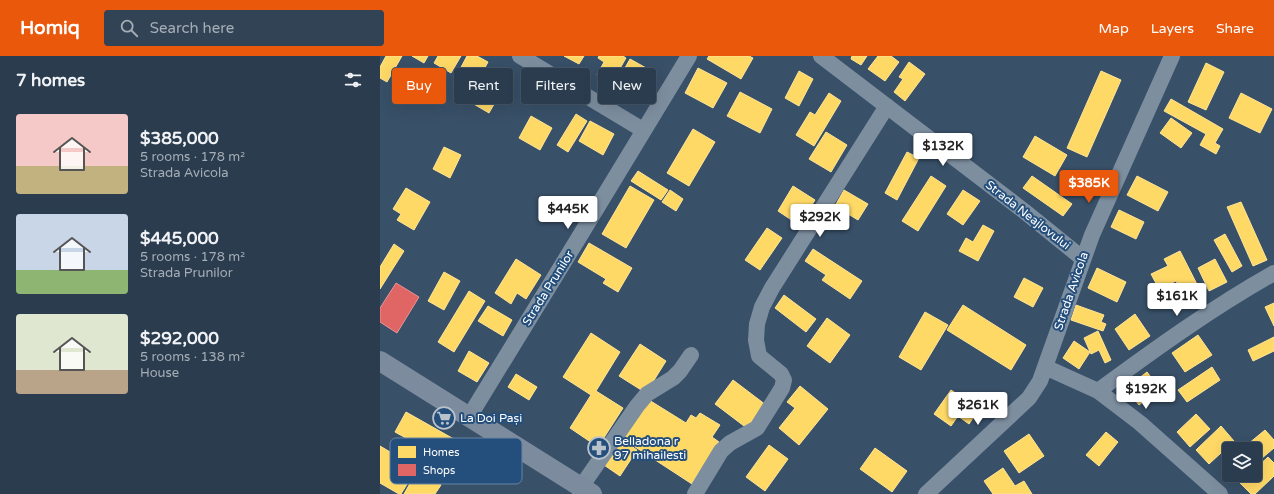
<!DOCTYPE html>
<html lang="en">
<head>
<meta charset="utf-8">
<style>
  body { margin:0; font-family:"Varela Round",sans-serif; background:#324355; color:#f1f3f6; height:100vh; display:flex; flex-direction:column; font-size:15px; white-space:nowrap }
  * { box-sizing:border-box; margin:0 }
  p { font-size:13px; color:#a5adb6 }
  .icon { flex:none; width:22px; height:22px; fill:none; stroke:currentColor; stroke-width:2; stroke-linecap:round; stroke-linejoin:round }
  .map { position:relative; flex:1; overflow:hidden }
  .details { display:flex; flex-direction:column; background:#2a3c4e; width:380px }
  .details>* { flex:none }
  .hud { position:absolute; left:12px; top:12px; width:380px; height:36px; display:flex; gap:8px }
  .buttons { position:absolute; left:842px; top:386px; display:grid; gap:8px }
  .buttons a { display:grid; place-items:center; width:40px; height:40px; border-radius:4px; background:#2a3c4e; box-shadow:0 4px 16px #0002,0 0 0 1px #465666; font-size:20px }
  .price { position:absolute; translate:-50% -34px; padding:0 9px; border-radius:4px; background:#fff; color:#222; font-size:13px; line-height:26px; filter:drop-shadow(0 1px 2px #0008) }
  .price::after { content:''; position:absolute; left:50%; top:24px; width:12px; height:9px; margin-left:-6px; background:inherit; clip-path:polygon(0 0,100% 0,50% 100%) }
  .price.selected { background:#ea580c; color:#fff }
  ul { padding:0; list-style:none }
  li { display:flex; align-items:center; gap:12px; height:100px; padding:0 16px }
  li span { display:grid; place-items:center; flex:none; width:112px; height:80px; border-radius:4px; color:#555 }
  li>.icon { margin-inline-start:auto }
  span .icon { width:48px; height:48px; fill:#fffc; stroke-width:1 }
  li b { font-size:17px }
  h2 { display:flex; justify-content:space-between; align-items:center; height:48px; padding:0 16px; font-size:17px }
  .chip { padding:0 14px; border-radius:4px; background:#2a3c4e; box-shadow:0 4px 16px #0002,0 0 0 1px #465666; font-size:14px; line-height:36px }
  .chip.selected { background:#ea580c; color:#fff }
  header { display:flex; align-items:center; gap:24px; box-sizing:border-box; height:56px; padding:0 20px; background:#ea580c; color:#fff }
  header strong { font-size:19px }
  nav { display:flex; gap:22px; margin-inline-start:auto; font-size:14px }
  .search { width:280px; height:36px; background:#324355; display:flex; align-items:center; gap:10px; box-sizing:border-box; padding:0 14px; border-radius:4px; color:#a5adb6; font-size:15px }
  main { display:flex; flex:1; min-height:0 }
  .map>svg:first-child { display:block }
</style>
</head>
<body>
<header>
<strong>Homiq</strong>
<div class="search"><svg class="icon" aria-label="search" viewBox="0 0 24 24"><circle cx="10" cy="10" r="6"/><path d="M15 15l6 6"/></svg>Search here</div>
<nav><a>Map</a><a>Layers</a><a>Share</a></nav>
</header>
<main>
<section class="details">
<h2>7 homes<svg class="icon" aria-label="filters" viewBox="0 0 24 24"><path d="M4 7h16M4 17h16"/><circle cx="9" cy="7" r="2"/><circle cx="15" cy="17" r="2"/></svg></h2>
<ul>
<li><span style="background:linear-gradient(#f6c9c9 65%,#c2b280 0)"><svg class="icon" aria-label="home" viewBox="0 0 24 24"><path d="M3 11l9-7 9 7M6 9v11h12V9"/></svg></span><div><b>$385,000</b><p>5 rooms · 178 m²</p><p>Strada Avicola</p></div></li>
<li><span style="background:linear-gradient(#c9d6e8 70%,#8fb573 0)"><svg class="icon" aria-label="home" viewBox="0 0 24 24"><path d="M3 11l9-7 9 7M6 9v11h12V9"/></svg></span><div><b>$445,000</b><p>5 rooms · 178 m²</p><p>Strada Prunilor</p></div></li>
<li><span style="background:linear-gradient(#dfe7d0 70%,#b9a48a 0)"><svg class="icon" aria-label="home" viewBox="0 0 24 24"><path d="M3 11l9-7 9 7M6 9v11h12V9"/></svg></span><div><b>$292,000</b><p>5 rooms · 138 m²</p><p>House</p></div></li>
</ul>
</section>
<div class="map">
<svg width="894" height="438" viewBox="0 0 894 438">
  <rect width="100%" height="100%" fill="#385068"/>
  <path fill="#ffd966" stroke="#ffe494" d="M6,0H22L7,26L0,22V11Z
    M32,0H48L44,7Z
    M58,0H81L71,17L54,7Z
    M87,0H97L108,6L94,32L83,26L87,19L79,15Z
    M184,0H204L199,8Z
    M219,0H243L246,2L231,28L217,19L224,6L218,2Z
    M329,0H369L373,2L361,23L327,3Z
    M472,0H487L481,9L471,3Z
    M498,0H511L519,6L505,25L488,13Z
    M250,3L268,13L255,36L237,26Z
    M529,6L545,18L525,45L514,36L523,23L519,21Z
    M826,7L844,16L826,54L808,46Z
    M112,12L129,22L109,57L92,47Z
    M318,12L347,27L333,52L305,37Z
    M419,15L433,23L419,50L405,42Z
    M721,15L741,24L707,101L687,92Z
    M360,36L392,53L380,77L347,60Z
    M449,37L461,45L434,90L416,79L430,56L435,59Z
    M861,37L892,53L880,77L849,62Z
    M791,43L843,73L835,87L840,90L836,98L820,89L826,78L784,55Z
    M196,58L207,65L188,96L177,89Z
    M151,60L172,72L160,94L139,82Z
    M791,62L812,77L801,92L780,77Z
    M210,65L234,78L223,99L199,85Z
    M313,73L335,86L309,130L287,117Z
    M446,76L467,89L451,116L429,103Z
    M655,80L687,99L675,120L643,101Z
    M64,91L81,99L70,122L53,113Z
    M527,96L539,102L517,144L505,137Z
    M258,115L288,134L281,144L251,125Z
    M551,120L566,130L538,175L522,165Z
    M652,120L692,148L683,160L643,132Z
    M757,120L788,136L778,155L747,139Z
    M250,130L274,144L246,192L222,178Z
    M413,130L435,144L419,169L398,155Z
    M26,132L50,146L34,174L17,164L21,158L13,153Z
    M290,134L303,143L296,155L282,146Z
    M464,134L488,148L478,164L455,150Z
    M583,134L600,145L583,169L567,158Z
    M861,146L887,204L873,210L847,151Z
    M739,154L764,166L756,183L731,171Z
    M603,169L614,175L598,205L579,195L586,182L593,186Z
    M387,172L402,182L380,214L365,204Z
    M845,178L862,210L852,216L834,184Z
    M209,187L252,212L238,236L223,227L226,223L198,206Z
    M14,188L24,195L0,233V211Z
    M433,193L482,225L470,243L442,224L446,219L425,205Z
    M800,195L823,240L808,248L796,225L779,233L771,218L788,210L784,203Z
    M136,203L161,219L146,243L137,237L131,248L115,237Z
    M835,203L847,226L829,235L818,212Z
    M717,212L746,226L737,246L708,232Z
    M64,216L80,225L64,254L48,245Z
    M644,222L663,232L653,251L634,241Z
    M89,235L105,245L74,296L58,286Z
    M404,239L436,263L426,276L395,252Z
    M894,247V270L885,251Z
    M583,249L646,289L631,314L567,274Z
    M696,249L724,259L721,266L726,268L723,275L691,264Z
    M108,250L132,264L123,280L98,265Z
    M545,256L568,269L541,314L519,301Z
    M755,258L770,280L749,294L735,273Z
    M447,262L470,279L450,307L427,290Z
    M718,275L731,304L725,307L719,294L711,298L704,282Z
    M211,277L240,296L216,335L243,352L218,391L190,372L211,339L183,321Z
    M818,279L832,299L805,316L792,297Z
    M894,281V295L873,305L868,294Z
    M694,285L710,296L699,313L683,302Z
    M260,288L286,305L266,337L239,320Z
    M89,295L109,307L97,326L78,315Z
    M832,311L840,324L807,346L798,334Z
    M767,316L780,333L759,349L746,332Z
    M136,318L157,331L149,344L128,331Z
    M353,324L386,349L368,373L335,348Z
    M420,330L448,353L419,389L399,372L415,352L407,346Z
    M571,334L599,353L589,368L578,360L571,370L554,358Z
    M269,344L306,367L311,359L316,362L320,357L340,369L332,381L339,386L312,428L243,383Z
    M26,356L88,391L75,414L50,401L43,414L25,405L35,387L15,376Z
    M816,358L830,373L810,391L797,376Z
    M841,370L854,385L829,408L816,394Z
    M885,374L894,384V392L875,408V393H862Z
    M726,376L738,386L719,410L706,399Z
    M649,378L664,400L639,417L624,395Z
    M241,383L257,394L240,420L224,409Z
    M389,389L408,403L385,435L366,421Z
    M0,390L37,412L21,438H19L0,427Z
    M495,392L527,415L512,436L480,413Z
    M888,401L894,407V420L875,438H871L860,427L869,419H875V413Z
    M623,412L635,430L644,425L652,438H613L604,425Z
    M37,415L61,429L55,438H24Z
    M852,419H862L856,424Z"/>
  <path fill="#e06666" stroke="#e99494" d="M16,227L39,241L17,277L0,266V252Z"/>
  <g fill="none" stroke-linecap="round" stroke-linejoin="round">
    <path stroke="#7d8e9f" stroke-width="16" d="M140,0L263,74
      M441,0L644,155L702,202
      M665,311L718,335L760,367L840,438
      M718,335C775,293 832,252 894,217
      M89,361L198,183L309,0
      M200,438L201,431L257,350L267,338L293,322L300,315L311,299
      M315,438L341,395L350,387L377,372L402,332L404,324L401,318L379,300L376,284L377,268L382,251L392,232L507,50
      M546,438L649,342L660,325L712,179L792,0"/>
    <path stroke="#7c8c9e" stroke-width="20" d="M0,305L212,438"/>
  </g>
  <defs>
    <g id="supermarket-ring" transform="scale(1.15)"><circle r="9.5" fill="#244f7c" stroke="#b9c2ca" stroke-width="1.5"/><path d="M-6-5.5h2.5l.6 2H6L4.5 2H-2.5L-4.4-4H-6ZM-1.5 3.2a1.3 1.3 0 1 0 .1 0ZM3 3.2a1.3 1.3 0 1 0 .1 0Z" fill="#b9c2ca"/></g>
    <g id="pharmacy-ring" transform="scale(1.15)"><circle r="9.5" fill="#244f7c" stroke="#b9c2ca" stroke-width="1.5"/><path d="M-2-6h4v4h4v4h-4v4h-4v-4h-4v-4h4Z" fill="#b9c2ca"/></g>
  </defs>
  <g fill-rule="evenodd">
    <use href="#supermarket-ring" x="64" y="362"/>
    <use href="#pharmacy-ring" x="219" y="392"/>
  </g>
  <g text-anchor="middle" stroke-width="4" stroke-linejoin="round" paint-order="stroke">
    <g font-size="12" fill="#fff" stroke="#244f7c">
      <text transform="translate(648 159) rotate(38)" y="4">Strada Neajlovului</text>
      <text transform="translate(168 232) rotate(-58)" y="4">Strada Prunilor</text>
      <text transform="translate(691 235) rotate(-71)" y="4">Strada Avicola</text>
    </g>
    <g font-size="12" fill="#fff" stroke="#244f7c" text-anchor="start">
      <text x="80" y="366">La Doi Pași</text>
      <text x="234" y="389">Belladona r<tspan x="234" dy="14">97 mihailesti</tspan></text>
    </g>
  </g>
  <rect x="10" y="382" width="132" height="46" rx="6" fill="#244f7c" stroke="#6684a3" stroke-width="1"/>
  <rect x="18" y="390" width="18" height="12" fill="#ffd966"/>
  <rect x="18" y="408" width="18" height="12" fill="#e06666"/>
  <g font-size="11" fill="#fff">
    <text x="43" y="400">Homes</text>
    <text x="43" y="418">Shops</text>
  </g>
</svg>
<div class="buttons">
<a><svg class="icon" aria-label="layers" viewBox="0 0 24 24"><path d="M12 4l9 5-9 5-9-5zM3 14l9 5 9-5"/></svg></a>
</div>
<b class="price" style="left:563px;top:111px">$132K</b>
<b class="price selected" style="left:709px;top:148px">$385K</b>
<b class="price" style="left:188px;top:174px">$445K</b>
<b class="price" style="left:440px;top:182px">$292K</b>
<b class="price" style="left:797px;top:261px">$161K</b>
<b class="price" style="left:766px;top:354px">$192K</b>
<b class="price" style="left:598px;top:370px">$261K</b>
<div class="hud">
<a class="chip selected">Buy</a>
<a class="chip">Rent</a>
<a class="chip">Filters</a>
<a class="chip">New</a>
</div>
</div>
</main>
</body>
</html>
